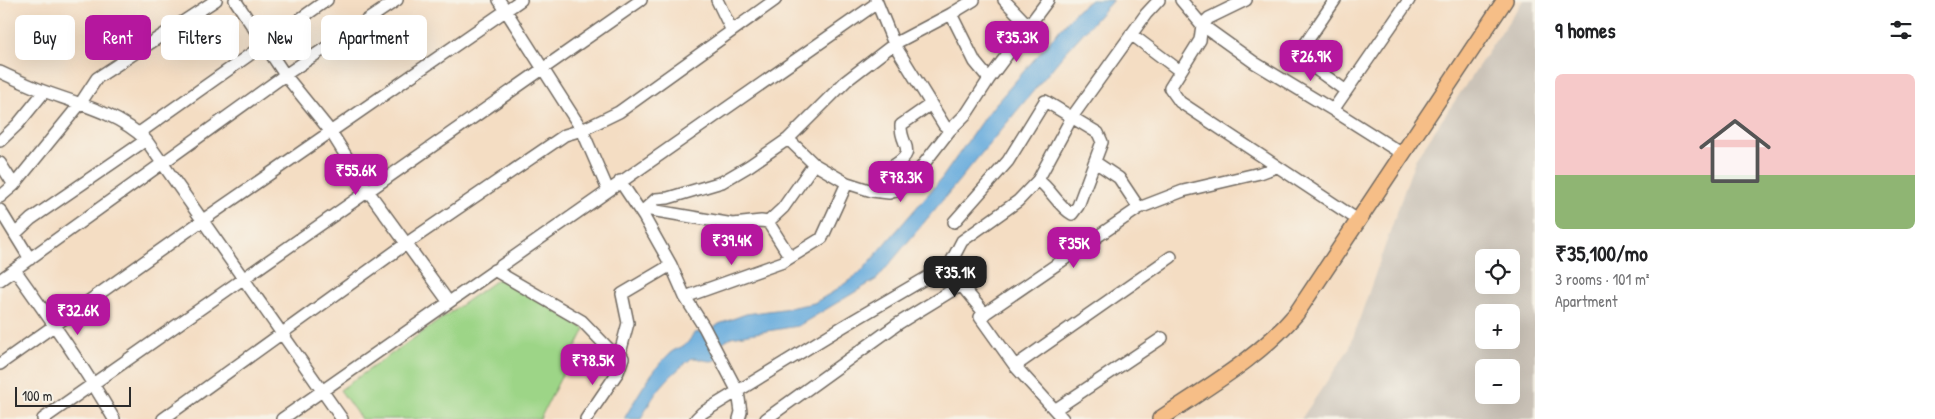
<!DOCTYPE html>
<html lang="en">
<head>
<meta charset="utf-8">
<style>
  body { margin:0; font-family:"Patrick Hand",sans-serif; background:#f2f2f2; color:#202124; height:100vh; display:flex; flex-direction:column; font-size:19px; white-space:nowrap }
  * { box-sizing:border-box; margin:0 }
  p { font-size:16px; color:#757577 }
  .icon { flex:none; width:28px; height:28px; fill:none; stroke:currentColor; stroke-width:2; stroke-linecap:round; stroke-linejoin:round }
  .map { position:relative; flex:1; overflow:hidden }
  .details { display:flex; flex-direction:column; background:#fff; width:400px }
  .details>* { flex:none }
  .guide { position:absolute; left:15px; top:15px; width:475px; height:45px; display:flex; gap:10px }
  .buttons { position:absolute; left:1475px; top:249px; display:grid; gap:10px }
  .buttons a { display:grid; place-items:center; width:45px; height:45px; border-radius:8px; background:#fff; box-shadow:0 5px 20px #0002; font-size:25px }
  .scale { position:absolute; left:15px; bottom:12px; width:116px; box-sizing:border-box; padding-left:5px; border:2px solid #2b2b2b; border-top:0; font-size:14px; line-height:18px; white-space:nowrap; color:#2b2b2b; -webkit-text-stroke:4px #f7f3e8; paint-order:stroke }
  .price { position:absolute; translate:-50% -42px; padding:0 11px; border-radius:10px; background:#b5179e; color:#fff; font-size:16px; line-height:32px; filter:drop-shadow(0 1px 2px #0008) }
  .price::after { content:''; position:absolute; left:50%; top:30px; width:15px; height:11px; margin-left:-8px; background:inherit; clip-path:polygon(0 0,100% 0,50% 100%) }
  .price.current { background:#222; color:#fff }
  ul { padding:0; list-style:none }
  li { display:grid; align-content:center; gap:10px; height:265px; padding:0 20px }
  li span { display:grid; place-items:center; height:155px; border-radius:8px; color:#555 }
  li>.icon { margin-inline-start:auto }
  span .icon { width:90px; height:90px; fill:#fffc; stroke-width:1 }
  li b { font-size:21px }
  h2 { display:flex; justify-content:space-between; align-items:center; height:60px; padding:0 20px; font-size:21px }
  .pill { padding:0 18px; border-radius:8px; background:#fff; box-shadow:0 5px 20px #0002; font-size:18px; line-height:45px }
  .pill.current { background:#b5179e; color:#fff }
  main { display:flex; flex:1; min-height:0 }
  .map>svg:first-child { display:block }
</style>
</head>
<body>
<main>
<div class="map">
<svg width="1535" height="419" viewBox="0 0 1535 419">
  <rect width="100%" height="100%" fill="#f7f3e8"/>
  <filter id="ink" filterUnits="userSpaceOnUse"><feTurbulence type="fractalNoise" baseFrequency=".02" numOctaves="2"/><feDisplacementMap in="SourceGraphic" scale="10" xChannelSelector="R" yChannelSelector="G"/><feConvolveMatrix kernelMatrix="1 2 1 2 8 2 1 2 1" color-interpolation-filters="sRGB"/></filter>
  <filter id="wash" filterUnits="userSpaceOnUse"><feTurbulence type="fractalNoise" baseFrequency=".0096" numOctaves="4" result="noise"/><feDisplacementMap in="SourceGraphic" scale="20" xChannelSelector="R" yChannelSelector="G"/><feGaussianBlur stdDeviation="1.12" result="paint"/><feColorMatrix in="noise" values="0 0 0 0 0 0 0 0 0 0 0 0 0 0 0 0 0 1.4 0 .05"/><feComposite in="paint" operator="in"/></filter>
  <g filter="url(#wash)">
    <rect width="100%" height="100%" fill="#f4ddc3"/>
    <path fill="#cbc3b8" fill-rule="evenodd" d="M1523,0H1535V419H1301L1349,349L1415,160ZM1484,258H1511V285H1484ZM1484,312H1511V340H1484ZM1484,368H1511V395H1484Z"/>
    <path fill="#9dd587" stroke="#648059" d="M501,277L585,329L540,419H361L340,390Z"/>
    <path fill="#67acdd" stroke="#496c84" d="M1091,0H1113L1065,53L877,279L798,326L731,337L720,344L718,359C709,364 702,358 692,358C667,378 656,389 641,419H624C637,397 650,372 669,354C674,349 681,348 686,344C695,336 689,330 707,333L719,324L746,314L783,309L814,303L833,292L861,272L942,178L986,115L1077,10Z"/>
  </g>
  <g filter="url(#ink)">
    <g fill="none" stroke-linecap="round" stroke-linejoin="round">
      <g stroke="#716960" stroke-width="14">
        <path id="minor" d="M235,0L285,75L331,132L368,191L448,301
          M499,0L582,130L608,190
          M717,0L732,31
          M876,0L894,44L944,125L950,130
          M1004,0L1029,26
          M1181,0L1202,25L1255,63L1333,110
          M1246,0L1209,18L1202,25L1200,40L1170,88L1180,102L1358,220
          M1335,0L1299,53L1302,59L1346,91
          M951,14L975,62L989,79
          M1131,34L1180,71
          M0,72C15,79 30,86 46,92C80,104 119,114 146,140L342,419
          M139,133L327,0
          M788,139L814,164L847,183L872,191L889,193L898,190L909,183L950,130L967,113L989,79L1048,0
          M0,141L18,124L44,92
          M1401,153L1333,110L1409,0
          M1095,162L1119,178L1139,208
          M0,163L14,185
          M893,166C919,150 900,146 901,125L931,104
          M620,181L644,217L671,265L685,297L704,327L738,392L741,412L739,419
          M0,197L14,185L80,104L97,78L216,0
          M645,209L733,224L761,221L768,222L790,257
          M0,210L30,259
          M644,217L645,209L656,199L668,198L722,182L749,166L788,139L846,81L894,44L951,14L974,0
          M768,222L783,208L814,164
          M954,222L1008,161L1045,101L1098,133L1102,142L1078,206L1072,214C1058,206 1051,189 1038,180
          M15,234L31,219L146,140
          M950,264L961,285L985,314
          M15,270C50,319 84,367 114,419
          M494,270L582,321L611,351L620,353
          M0,280L285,75L397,0
          M685,297L783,262L822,238L847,183
          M0,364L203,220L521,0
          M1015,366L1171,257
          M1056,409L1162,338
          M43,419L641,0
          M163,419L407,243L565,135L582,130L619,112L775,0
          M282,419L877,3
          M586,419L618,372L623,358L620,353L628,323L622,294L671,265
          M696,419L702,413L844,326L950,264L962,241L1018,201L1038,180L1072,117L1146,14L1159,0
          M766,419L899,323L961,285
          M1063,419L1015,366L980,317L1139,208L1183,191L1260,173L1276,167"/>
      </g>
      <g stroke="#716960" stroke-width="18">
        <path id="major" d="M1160,419C1207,387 1259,358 1296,314L1505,0"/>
      </g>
      <use href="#minor" stroke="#fff" stroke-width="11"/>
      <use href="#major" stroke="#f6be87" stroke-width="15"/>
    </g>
  </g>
</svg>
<div class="buttons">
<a><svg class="icon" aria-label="locate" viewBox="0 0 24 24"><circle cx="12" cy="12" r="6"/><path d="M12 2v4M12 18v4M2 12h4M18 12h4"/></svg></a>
<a>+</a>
<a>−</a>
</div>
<div class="scale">100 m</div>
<b class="price" style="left:1017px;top:63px">₹35.3K</b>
<b class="price" style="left:1311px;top:82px">₹26.9K</b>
<b class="price" style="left:356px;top:196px">₹55.6K</b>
<b class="price" style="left:901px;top:203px">₹78.3K</b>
<b class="price" style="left:732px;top:266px">₹39.4K</b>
<b class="price" style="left:1074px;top:269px">₹35K</b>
<b class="price current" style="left:955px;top:298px">₹35.1K</b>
<b class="price" style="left:78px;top:336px">₹32.6K</b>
<b class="price" style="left:593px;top:386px">₹78.5K</b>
<div class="guide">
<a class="pill">Buy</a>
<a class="pill current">Rent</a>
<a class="pill">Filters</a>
<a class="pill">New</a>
<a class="pill">Apartment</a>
</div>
</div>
<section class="details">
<h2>9 homes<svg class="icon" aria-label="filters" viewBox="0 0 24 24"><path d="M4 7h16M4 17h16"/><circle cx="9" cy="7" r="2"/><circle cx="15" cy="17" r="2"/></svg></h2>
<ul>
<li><span style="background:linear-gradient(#f6c9c9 65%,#8fb573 0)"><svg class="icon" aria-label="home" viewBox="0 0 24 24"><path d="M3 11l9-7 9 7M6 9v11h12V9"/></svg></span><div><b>₹35,100/mo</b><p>3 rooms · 101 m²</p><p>Apartment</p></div></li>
</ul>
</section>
</main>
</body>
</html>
